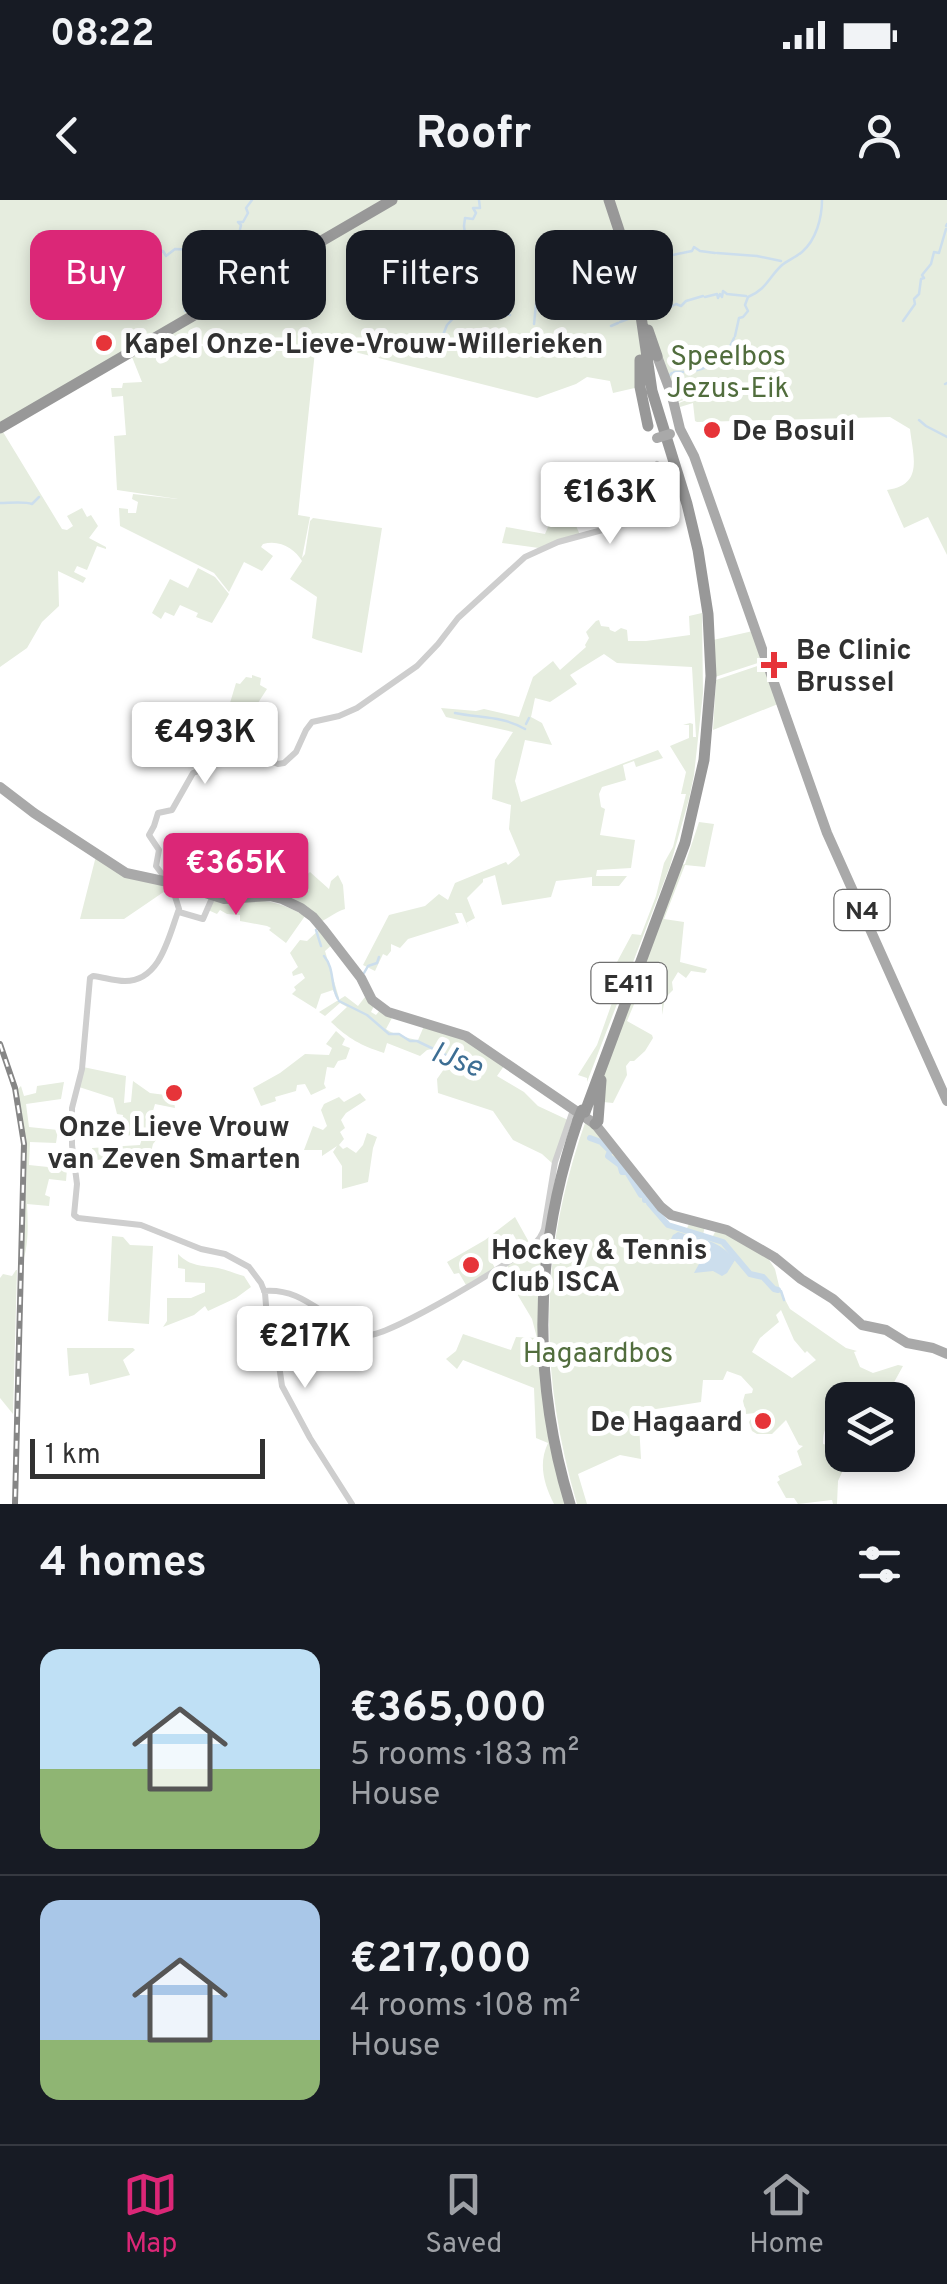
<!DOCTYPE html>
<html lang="en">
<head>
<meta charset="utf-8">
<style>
  body { margin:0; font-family:Overpass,sans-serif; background:#242831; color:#f1f3f6; height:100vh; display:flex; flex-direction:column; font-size:38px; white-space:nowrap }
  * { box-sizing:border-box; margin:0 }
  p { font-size:32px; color:#9ea1a6 }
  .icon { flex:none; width:55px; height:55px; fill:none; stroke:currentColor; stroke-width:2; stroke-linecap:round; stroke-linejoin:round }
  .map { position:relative; height:1304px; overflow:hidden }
  .side { display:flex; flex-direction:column; background:#171b24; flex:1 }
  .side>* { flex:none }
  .hud { position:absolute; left:30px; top:30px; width:888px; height:90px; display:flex; gap:20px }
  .tools { position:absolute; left:825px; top:1182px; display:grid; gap:20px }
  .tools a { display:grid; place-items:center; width:90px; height:90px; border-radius:20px; background:#171b24; box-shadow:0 5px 15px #0003; font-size:50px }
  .scale { position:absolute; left:30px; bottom:25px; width:235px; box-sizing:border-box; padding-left:10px; border:5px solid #313131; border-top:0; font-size:28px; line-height:35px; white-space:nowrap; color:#313131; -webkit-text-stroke:8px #fff; paint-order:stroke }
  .price { position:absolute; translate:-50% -85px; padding:0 22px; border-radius:10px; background:#fff; color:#222; font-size:32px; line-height:65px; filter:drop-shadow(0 2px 5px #0008) }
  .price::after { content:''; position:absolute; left:50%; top:60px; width:30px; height:22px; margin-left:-15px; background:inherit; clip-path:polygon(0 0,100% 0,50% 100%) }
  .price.selected { background:#db2777; color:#fff }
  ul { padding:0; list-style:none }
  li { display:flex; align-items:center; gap:30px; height:250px; padding:0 40px }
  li+li { border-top:2px solid #363941 }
  li span { display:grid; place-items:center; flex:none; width:280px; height:200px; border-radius:20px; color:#555 }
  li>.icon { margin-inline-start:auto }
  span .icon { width:120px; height:120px; fill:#fffc; stroke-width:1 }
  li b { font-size:42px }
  h2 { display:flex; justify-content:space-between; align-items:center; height:120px; padding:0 40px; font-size:42px }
  .tag { padding:0 35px; border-radius:20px; background:#171b24; box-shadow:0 5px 15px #0003; font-size:35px; line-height:90px }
  .tag.selected { background:#db2777; color:#fff }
  .status { display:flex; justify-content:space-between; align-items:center; height:70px; padding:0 50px; background:#171b24; direction:ltr }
  .status svg { height:28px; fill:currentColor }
  header { display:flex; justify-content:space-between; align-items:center; height:130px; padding:0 40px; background:#171b24; font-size:45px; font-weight:700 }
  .menu { display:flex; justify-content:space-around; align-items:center; height:140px; border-top:2px solid #363941; background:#171b24; font-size:28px; color:#9ea1a6 }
  .menu a { display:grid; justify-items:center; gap:5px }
  .menu .selected { color:#db2777 }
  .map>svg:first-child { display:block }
</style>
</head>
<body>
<div class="status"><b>08:22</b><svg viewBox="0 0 49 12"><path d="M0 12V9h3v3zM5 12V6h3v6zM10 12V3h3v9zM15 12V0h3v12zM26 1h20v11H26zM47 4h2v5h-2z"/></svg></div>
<header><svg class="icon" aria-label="back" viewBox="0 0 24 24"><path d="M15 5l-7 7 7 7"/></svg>Roofr<svg class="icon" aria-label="person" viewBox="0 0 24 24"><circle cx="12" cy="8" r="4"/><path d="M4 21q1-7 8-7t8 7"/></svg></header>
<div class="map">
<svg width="947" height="1304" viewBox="0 0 947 1304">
  <rect width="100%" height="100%" fill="#fff"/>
  <path fill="#e6eddf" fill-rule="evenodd" d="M0,0H947V355L928,317L904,328L887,290C924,285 913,256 910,229L890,217L697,222L695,221L693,203L680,207L679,203L689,199L692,201L684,186L689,198L675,203L671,191L681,188L677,185L683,184L680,181L672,185L657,153L639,187L613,193L610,181L587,177L576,184L537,198L343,149L304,148L315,151L298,315L310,317L302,358L305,354L310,321L313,318L382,328L362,453L317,440L312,438L317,397L290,379L302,361C295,349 280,339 263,344L261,347L273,356L262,371L244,362L229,392L214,373L120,326L119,308L128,309V313H136L138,302L132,299L133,294L178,299L117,290L114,236L126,235L123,196L112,197L111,188H122L123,183L142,182L132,157L149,145L296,148L141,141L0,223Z
    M0,227L62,329L67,330L73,326L67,316L82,308L87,317L91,315L98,326L89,338L106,347V349L97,346L87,370L77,366L74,372L86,378L83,383L58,371L59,406L42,422L27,448L0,467Z
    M551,320L564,326L574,321L580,335L539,348L502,343L506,327L545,334Z
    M198,368L215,377L229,394L212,423L196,417L198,413L180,405L174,416L165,412L161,419L152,413L170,379L188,388Z
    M702,413L703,493L694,575L689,599L670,666L587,882V878L578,875L597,845L613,800L617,762L632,734L641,735L656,696L664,663L673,647L686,594H681L686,572L670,546L689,538V525H683L690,523L693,524V537H696L692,467L617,463L604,454L570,475L577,484L550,502L535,498L531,517L542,523L552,545L525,540L515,581L521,602L658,550L663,558L636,567L634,561L623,565L626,580L602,587L599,594L601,607L605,609L600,635L635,640L631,668L597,670L596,676H627L619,686H592V677L556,681L551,697L502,705L495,675L483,679V682L467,698L475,718L466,723L470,732L462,713H455L459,723L408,739L400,748L391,744V751L387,756L383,754L375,771L363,765L389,715L425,706L439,694L448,700L455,683L506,662L508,665L520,655L509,629L511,605L492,599L495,560L513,532L446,517L441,508L476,511L484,509L519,517L533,477L553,461L560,470L586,447L585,445L589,438L586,432L596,421L599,420L601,426L609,427L610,430L615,432L621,428L627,430L628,441H646L690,435L689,416Z
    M753,431L764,461L715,477L713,440Z
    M766,463L778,504L713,530L716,480Z
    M252,475L261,478L260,485L267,489L256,506L248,505L237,538V544L230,535L232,531L227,513L236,483L240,484L246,477L252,478Z
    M699,622L714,624L705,667L685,665L664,719L684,722L680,762L707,769L705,773L691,771L686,778L678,772L672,782L673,790L665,798L662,815V786L652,771L646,788L635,796V802L627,821L652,835L653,838L645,851L634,861H630L626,866L627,875L613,903L603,902V873L681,665L685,664Z
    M96,656L168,687V689L124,719H80Z
    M283,671L304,677L310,672L329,689L331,681L338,675L343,685L345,709C335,712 329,718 320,722L278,696Z
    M214,698C249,699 274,697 305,716L286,743L269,730L271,728L267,726L240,721V715L227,714L220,710L217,714L208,710Z
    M321,728L333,744L325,751L339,798L337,799L333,790L321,794L316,809L292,794L296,790L294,787L305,778L302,773L293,776L292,772L298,767L290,753L300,740L307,741Z
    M345,796L358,806L365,797L374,806L371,812L376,815L380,810L393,816L386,829C390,833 413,840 418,840L424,826L461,836L504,866L497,876L524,892L538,906L568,920L553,964L542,954L513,940L493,911L438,893L437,879L449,862L432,849L427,850L420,856L387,843L384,853C360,845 349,839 331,822L347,807L340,803L325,816L319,812Z
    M336,831L345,839L342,845L350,848L346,859L338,861L334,868L327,867L324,884L326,888L311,895L305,884L297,885L296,891L275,897L276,901L261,906L253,888L280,873L305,854L329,855L332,848L326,844Z
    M83,867L126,876L124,903L131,902L133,881L150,893L173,896L175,908L155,904L146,935L150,937L162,919L169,924L153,944L150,956L141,953L138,958L93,960L92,948L140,945L143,935L111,936V924L122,922L123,915L117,914L113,898L79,887Z
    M64,882L61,899L26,904L29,927L58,930L56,943L30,942L29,965L67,969L66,981L49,979L45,995L50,997L49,1006L27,1004C28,1024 29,1045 22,1064C24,1006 30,947 17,890L21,886L24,896L36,893L37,886Z
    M360,893L366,900L346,913L341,920L345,928L340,932L344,939L339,945L343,949L347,947L356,953L363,945L367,933L377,937L373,948L368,982L342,989V966L333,952L337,946L322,956V950H304L313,926L323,930L327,926L321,910L324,904L339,897L344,902Z
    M586,920L660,1011L658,1013L668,1025L686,1030L689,1024L705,1026L703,1035L712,1038L717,1028L766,1055L775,1069L780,1090L790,1109L846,1148L857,1151L854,1152L860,1167L873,1173L898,1165L903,1166L887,1195L878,1190L871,1200H842V1216L839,1215L836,1225L830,1222C824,1228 823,1236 823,1244L827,1245L826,1252L832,1246L837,1247L842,1235V1255H850L838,1281L837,1304H833L832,1300L798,1304L794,1298H786L777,1282L780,1280L778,1276L802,1265L797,1251L803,1246L799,1245L786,1220L772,1234H757L752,1231L749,1222L751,1219L759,1218L760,1225L757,1226L761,1230L766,1228L764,1212L746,1214L743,1201L745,1194L752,1193L753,1189L741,1176L727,1171L723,1180H703L701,1202L656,1209L638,1206L641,1259L620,1255L578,1274L587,1304H577C538,1169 539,1053 586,920ZM781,1110L794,1140L805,1153L807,1151L816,1160L792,1178L752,1152L760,1138L779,1122L776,1115Z
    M515,1017L530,1044L522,1050L513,1034L494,1043L500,1048L489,1057L495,1068L466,1085L459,1073L454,1074L447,1062L485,1040Z
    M112,1036L123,1037L130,1045L153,1046L149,1124L108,1121Z
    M539,1040L541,1043L540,1114L568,1304H554C544,1284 538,1264 548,1243L536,1238L534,1188L463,1160L457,1169L446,1159L456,1151L463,1134L511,1150L516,1137L537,1138L532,1119L507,1077L512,1073L506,1064Z
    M178,1054C191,1067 201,1065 218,1068C227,1070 236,1074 244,1076L251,1087L236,1098L208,1111L205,1106L194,1115L163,1127L167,1121V1098H191L205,1092V1083L185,1082V1069L178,1068Z
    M16,1070H17L13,1214L0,1198V1078L3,1074L12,1076Z
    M67,1148H133L135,1150L123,1160L130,1175L90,1185L88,1173L69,1176Z"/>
  <path fill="#ccdeed" d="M678,1032C702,1039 719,1040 735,1060L727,1073L722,1076L713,1071L694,1073L699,1064L697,1057L665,1050L673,1035Z"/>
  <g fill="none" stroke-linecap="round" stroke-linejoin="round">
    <path stroke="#ccdeed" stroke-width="2.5" d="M946,26L947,24
      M104,43L149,57L163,51L166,56L175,49L202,50L212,44L216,47L236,33L239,34L241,25L238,22H243L248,13L246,8L252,0
      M717,53L757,56L781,61
      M653,59L692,51L694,47L700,51L715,53
      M638,70L652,60
      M602,76L625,72
      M705,97L717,94L718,98L720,94L722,97L723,91L727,94L746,96
      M473,104L470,98V74L464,26L465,18L473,19L476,13L473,8H480L479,0
      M474,106L484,112L493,111L510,115
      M462,108L463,102L470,99
      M185,111L188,105L186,101L189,91L192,90L190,85L193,81L191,76L197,70L200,57L204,58L202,52
      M648,114L654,109L657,114L676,104L681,106L686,101L703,96
      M903,121L915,104L914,99L919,94L921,79L924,78L922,75L931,64L934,52L939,53L946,29
      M620,122L633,117
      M534,124L537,95C555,94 583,83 600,76
      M611,126L618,123
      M735,136L739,118L743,117L748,111L745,105L748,97C767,89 768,78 782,65C787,61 796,57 802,52C816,40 822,18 822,0
      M441,140L447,125L461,110
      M674,172H683
      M686,172C708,170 726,159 734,138
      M670,175L672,173
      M945,184L947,183
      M919,220L926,226L947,237
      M0,303C9,303 25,301 32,304L39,297
      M455,513C479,518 503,516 525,529
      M526,524L529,518
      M316,730L321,746
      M324,756C335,769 330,785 338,799
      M364,773L368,766L377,763L379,757
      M339,801L367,815L389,834H399L410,841H417L446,855V859L452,860L453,863L460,865L471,861L476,863
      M781,1091L784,1100"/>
    <path stroke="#ccdeed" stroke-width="6" d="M590,938L601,942L610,951L608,956L620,965L622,972H627L641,995H645V1000H649V1003L668,1025L723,1042L750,1074L763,1077L774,1089L778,1090"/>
    <path stroke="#cecece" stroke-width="6" d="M179,712L203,719L213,696
      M264,1091C299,1088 318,1112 347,1126C354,1130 361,1134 368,1135C390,1136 517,1060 536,1042C542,1036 541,1036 544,1029L555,962L573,910
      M352,1304L310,1238L282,1186L278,1158L268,1130L265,1093L261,1083L249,1067L225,1054L201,1049L141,1025L78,1018L74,1015L77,984L72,945V908L82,869L90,778L93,776C103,777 114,781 125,781C161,781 169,735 179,709L172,687L156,666L159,650L149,635L154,626L158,613L172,610L193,573L215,565L239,551L250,552L278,564L284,563L296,552L306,530L312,522L339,516L357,508L417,466L438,444L458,418L525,357L558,342L606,329L619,323L657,264"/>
    <path stroke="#a9a9a9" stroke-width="10" d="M657,156L672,196L680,229L694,256L827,633L947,901
      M0,587L34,613L126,673L177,684L224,699L270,696L282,699L301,708L313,717L324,730L361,778L372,800L388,812L466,836L595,924L661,1007L671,1015L727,1030L774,1057L801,1079L833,1099L862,1125L886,1130L907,1143L933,1148L947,1154"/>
    <path stroke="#989898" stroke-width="11" d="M648,130L657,156
      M640,160V187L648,226
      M0,228L392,0
      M585,912L685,643L704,560L711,476L708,414L698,350L687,304L652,191L636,82L609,0
      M595,924L598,921L601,880
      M570,1304C531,1176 535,1046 578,920"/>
    <g stroke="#868686" stroke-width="6">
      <path id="rail" d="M0,844L15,888L24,944L15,1304"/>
    </g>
    <use href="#rail" stroke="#fff" stroke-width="2.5" stroke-dasharray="8" stroke-linecap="butt"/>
    <path stroke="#a9a9a9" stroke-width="10" d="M657,238L670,234"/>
    <path stroke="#989898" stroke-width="11" d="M578,920L582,910"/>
  </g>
  <g fill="#e63439" stroke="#fff" stroke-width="4">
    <circle cx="104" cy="143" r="10"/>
    <circle cx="712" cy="230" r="10"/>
    <path d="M769 450h10v10h10v10h-10v10h-10v-10h-10v-10h10z"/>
    <circle cx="174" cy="893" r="10"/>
    <circle cx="471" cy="1065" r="10"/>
    <circle cx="763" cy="1221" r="10"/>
  </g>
  <g text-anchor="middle" stroke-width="10" stroke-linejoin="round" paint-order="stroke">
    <g fill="#fff" stroke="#6f6f6f" stroke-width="2.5">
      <rect x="834.5" y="690" width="55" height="40" rx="8"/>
      <rect x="591.5" y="763" width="75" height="40" rx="8"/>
    </g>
    <g font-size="25" font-weight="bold" fill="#313131">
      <text x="862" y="719">N4</text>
      <text x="629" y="792">E411</text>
    </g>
    <g font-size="28" font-weight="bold" fill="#313131" stroke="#fff" text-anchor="start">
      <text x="124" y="153">Kapel Onze-Lieve-Vrouw-Willerieken</text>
      <text x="732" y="240">De Bosuil</text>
      <text x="796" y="459">Be Clinic<tspan x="796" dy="32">Brussel</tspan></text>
      <text x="174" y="936" text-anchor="middle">Onze Lieve Vrouw<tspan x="174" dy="32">van Zeven Smarten</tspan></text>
      <text x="491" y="1059">Hockey &amp; Tennis<tspan x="491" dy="32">Club ISCA</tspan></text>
      <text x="743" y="1231" text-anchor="end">De Hagaard</text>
    </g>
    <g font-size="28" fill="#516d3d" stroke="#fff">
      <text x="728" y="165">Speelbos<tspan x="728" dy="32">Jezus-Eik</tspan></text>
      <text x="598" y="1162">Hagaardbos</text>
    </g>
    <g font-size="30" font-style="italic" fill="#3d6e94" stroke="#fff">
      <text transform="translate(457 859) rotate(20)" y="10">IJse</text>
    </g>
  </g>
</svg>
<div class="tools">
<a><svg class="icon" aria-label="layers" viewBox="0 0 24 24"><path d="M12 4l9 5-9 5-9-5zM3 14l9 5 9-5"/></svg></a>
</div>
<div class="scale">1 km</div>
<b class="price" style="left:610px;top:347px">€163K</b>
<b class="price" style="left:205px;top:587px">€493K</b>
<b class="price selected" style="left:236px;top:718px">€365K</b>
<b class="price" style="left:305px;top:1191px">€217K</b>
<div class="hud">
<a class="tag selected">Buy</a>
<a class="tag">Rent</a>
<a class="tag">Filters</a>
<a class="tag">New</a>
</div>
</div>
<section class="side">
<h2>4 homes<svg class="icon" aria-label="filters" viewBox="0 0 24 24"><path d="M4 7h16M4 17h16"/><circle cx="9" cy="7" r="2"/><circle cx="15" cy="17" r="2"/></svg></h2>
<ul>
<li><span style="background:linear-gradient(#bfe0f5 60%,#8fb573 0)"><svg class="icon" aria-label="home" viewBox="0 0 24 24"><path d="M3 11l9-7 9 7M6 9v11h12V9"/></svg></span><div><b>€365,000</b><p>5 rooms · 183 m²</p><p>House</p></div></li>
<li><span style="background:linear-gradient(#a9c7e8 70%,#8fb573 0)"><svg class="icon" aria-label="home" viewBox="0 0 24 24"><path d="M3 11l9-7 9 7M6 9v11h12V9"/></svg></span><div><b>€217,000</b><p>4 rooms · 108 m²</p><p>House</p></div></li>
</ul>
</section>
<nav class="menu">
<a class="selected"><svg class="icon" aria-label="map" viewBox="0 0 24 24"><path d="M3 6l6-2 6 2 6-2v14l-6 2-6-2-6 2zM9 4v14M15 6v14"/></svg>Map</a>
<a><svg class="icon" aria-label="saved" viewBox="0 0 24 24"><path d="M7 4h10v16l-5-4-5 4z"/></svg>Saved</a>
<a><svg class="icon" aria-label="home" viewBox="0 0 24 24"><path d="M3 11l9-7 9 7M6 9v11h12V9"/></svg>Home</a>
</nav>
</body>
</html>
